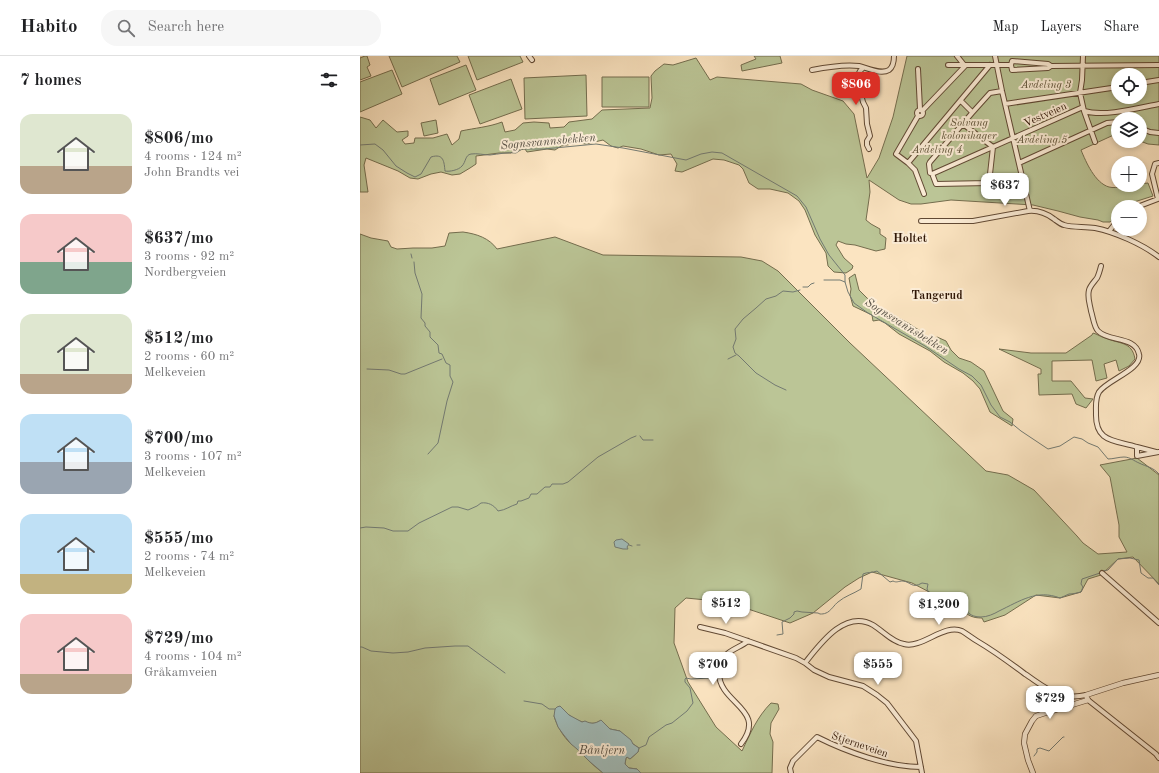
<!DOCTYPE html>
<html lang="en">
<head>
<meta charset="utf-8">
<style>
  body { margin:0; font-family:"Old Standard TT",serif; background:#f6f6f6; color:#202124; height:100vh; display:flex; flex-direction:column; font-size:15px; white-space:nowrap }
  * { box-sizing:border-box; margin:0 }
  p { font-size:13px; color:#757577 }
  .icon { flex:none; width:22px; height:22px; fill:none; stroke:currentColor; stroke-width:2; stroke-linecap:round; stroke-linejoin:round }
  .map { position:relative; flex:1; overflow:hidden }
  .details { display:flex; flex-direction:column; background:#fff; width:360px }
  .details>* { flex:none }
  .fabs { position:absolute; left:751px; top:12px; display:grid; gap:8px }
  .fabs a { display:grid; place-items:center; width:36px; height:36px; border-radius:50%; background:#fff; box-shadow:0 2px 6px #0003; font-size:20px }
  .price { position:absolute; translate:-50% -34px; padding:0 9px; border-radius:8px; background:#fff; color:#222; font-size:13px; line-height:26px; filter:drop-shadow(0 1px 2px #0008) }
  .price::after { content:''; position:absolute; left:50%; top:24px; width:12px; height:9px; margin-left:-6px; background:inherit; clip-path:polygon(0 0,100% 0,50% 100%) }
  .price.selected { background:#d93025; color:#fff }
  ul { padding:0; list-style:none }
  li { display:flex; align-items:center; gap:12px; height:100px; padding:0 20px }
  li span { display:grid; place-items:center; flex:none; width:112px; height:80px; border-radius:12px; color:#555 }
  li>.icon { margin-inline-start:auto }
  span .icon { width:48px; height:48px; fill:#fffc; stroke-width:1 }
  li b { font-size:17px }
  h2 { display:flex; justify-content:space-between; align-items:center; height:48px; padding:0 20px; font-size:17px }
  header { display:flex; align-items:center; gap:24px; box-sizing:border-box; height:56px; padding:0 20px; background:#fff; border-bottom:1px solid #e0e0e0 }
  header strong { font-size:19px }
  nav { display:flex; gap:22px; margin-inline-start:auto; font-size:14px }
  .search { width:280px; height:36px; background:#f6f6f6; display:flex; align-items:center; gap:10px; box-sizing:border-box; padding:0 14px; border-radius:16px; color:#757577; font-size:15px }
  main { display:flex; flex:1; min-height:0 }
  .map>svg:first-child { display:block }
</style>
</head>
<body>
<header>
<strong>Habito</strong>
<div class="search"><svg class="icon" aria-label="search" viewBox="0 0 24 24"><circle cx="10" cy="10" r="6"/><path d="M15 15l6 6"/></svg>Search here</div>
<nav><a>Map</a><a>Layers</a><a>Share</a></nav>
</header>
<main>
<section class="details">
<h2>7 homes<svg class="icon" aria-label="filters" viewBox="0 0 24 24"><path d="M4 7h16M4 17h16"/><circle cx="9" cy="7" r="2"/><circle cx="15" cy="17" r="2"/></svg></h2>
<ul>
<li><span style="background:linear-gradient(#dfe7d0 65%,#b9a48a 0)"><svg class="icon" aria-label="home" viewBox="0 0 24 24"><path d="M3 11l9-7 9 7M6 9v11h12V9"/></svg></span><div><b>$806/mo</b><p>4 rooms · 124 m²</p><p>John Brandts vei</p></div></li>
<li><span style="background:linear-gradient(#f6c9c9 60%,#7fa58c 0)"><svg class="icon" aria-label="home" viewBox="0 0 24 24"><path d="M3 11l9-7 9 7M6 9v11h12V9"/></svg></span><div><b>$637/mo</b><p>3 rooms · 92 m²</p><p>Nordbergveien</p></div></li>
<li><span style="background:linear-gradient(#dfe7d0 75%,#b9a48a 0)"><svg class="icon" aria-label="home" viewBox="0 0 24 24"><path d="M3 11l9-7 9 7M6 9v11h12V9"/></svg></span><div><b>$512/mo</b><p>2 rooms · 60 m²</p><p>Melkeveien</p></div></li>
<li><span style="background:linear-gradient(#bfe0f5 60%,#9aa5b1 0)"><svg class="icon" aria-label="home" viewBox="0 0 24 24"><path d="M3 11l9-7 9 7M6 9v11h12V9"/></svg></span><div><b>$700/mo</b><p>3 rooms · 107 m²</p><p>Melkeveien</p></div></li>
<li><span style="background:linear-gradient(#bfe0f5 75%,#c2b280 0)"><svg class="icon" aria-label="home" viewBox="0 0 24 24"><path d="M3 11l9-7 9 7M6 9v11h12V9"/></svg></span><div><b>$555/mo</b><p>2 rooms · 74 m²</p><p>Melkeveien</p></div></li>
<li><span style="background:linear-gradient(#f6c9c9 75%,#b9a48a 0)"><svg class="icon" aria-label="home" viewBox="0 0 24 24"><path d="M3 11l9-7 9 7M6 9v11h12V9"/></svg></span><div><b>$729/mo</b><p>4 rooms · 104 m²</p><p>Gråkamveien</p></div></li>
</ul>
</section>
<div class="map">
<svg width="799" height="717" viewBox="0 0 799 717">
  <rect width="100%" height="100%" fill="#fbe4c1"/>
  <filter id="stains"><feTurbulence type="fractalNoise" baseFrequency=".005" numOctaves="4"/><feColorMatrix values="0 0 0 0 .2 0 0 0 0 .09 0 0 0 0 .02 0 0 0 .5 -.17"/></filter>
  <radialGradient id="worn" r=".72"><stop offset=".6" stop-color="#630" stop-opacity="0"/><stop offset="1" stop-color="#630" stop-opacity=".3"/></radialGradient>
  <path fill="#bbc596" stroke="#746d4e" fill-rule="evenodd" d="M5,0H7L10,9L7,11L11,20L0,24V2Z
    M29,0H97L100,6L42,31Z
    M108,0H160L163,6L117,24Z
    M394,0H420L422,7L382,15L381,9L396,3Z
    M547,0H799V89L788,88L780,85V63H758V77L721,94C726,106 735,127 749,131C756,133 772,129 780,129V128L788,127L793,140L771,147L767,151H758V159L750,166H743L738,164L720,161L698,155L673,149L591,144L561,148H551L539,144L509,124L510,136L506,164L511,168L520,173V178L526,182L525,193L516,195L495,189L486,188L478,185L476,189L484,202L493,210L492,213L486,217L474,216L468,210L466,197L455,179L445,154L439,145L428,137L410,133H398L389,127L383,113L379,109L364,104L353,103L322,116L315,115L317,108L311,98L299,99L281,93L263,90L258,92L251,90L243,84L226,88L218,87L201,90L195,94L187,93L167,96L165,93L153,95L151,97H139L116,100V108L110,112L100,118L92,119L81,116L71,118L58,123L50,122L38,115L6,102L4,109L8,136H0V61L10,64L16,72L23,64L37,76L48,75V80L42,84L45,88L54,87L55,82H73L87,78L92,89L99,83L101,75C115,72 129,71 142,66L145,76L155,74L163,67L174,66L189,67L190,72L204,71L209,66L232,63L242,54L290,52L292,42L291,20L295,15L304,8L313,9L336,2L350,24L357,21L441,28L452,34L483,45L494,58L507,122L519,102L533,61ZM758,19H780V41H758Z
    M106,9L116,34L79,49L70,23Z
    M32,14L42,38L0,56V26Z
    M226,19L227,60L165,63L164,22Z
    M242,21H289V51H242Z
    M151,23L162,53L120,68L109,39Z
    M76,64L78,77L64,80L61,67Z
    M103,176C117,178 129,182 137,193L195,181L243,199L381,201L402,205L418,215L490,287L626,415L648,419L674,434L717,480L723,487L738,498L767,496L759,481V469L750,421L740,409L777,402L799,419V528L773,501L758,503L741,519L728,523L721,536L700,542L676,539L645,559L624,566L622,562C613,562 608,560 602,553L552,527L512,516L499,522L485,531L453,557L430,567L367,546L326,542L315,552L314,587L328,626L356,671L382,695C390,678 397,661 411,647L418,648L419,653L411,667L410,678L413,686L412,717H281L277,713L269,712L265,708L266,702L267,701L270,703L278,696L279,692L273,688L260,675L250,673L244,667L239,665C236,668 230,668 226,666C217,667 206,657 199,650L194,660C197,670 203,680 210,687C213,689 216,691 218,693C225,702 234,710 243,717H0V178L11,182L28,185L31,191L37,193L53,192H72L85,190L89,177Z
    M495,218L499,234L507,242L516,250L548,267L562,276L570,286L577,281L586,285L591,294L599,302L611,306L624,315L643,355L653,363L652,370L630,356L620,333L613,325L603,317L584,306L570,295L539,278L525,267L519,264L513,265L512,259L493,250L490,239L491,233L489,222Z
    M733,277C737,278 741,281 745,282C759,288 772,285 775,303L769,310L759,315L756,304L744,308L747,322L736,325L732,304L692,305V325H711L725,342L733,343L726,352L716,348L712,338L679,339L678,318H681V313L639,293L671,297H706L732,279Z"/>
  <path fill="#a1bdbb" stroke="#737a72" d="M262,483L269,488L267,491L268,493H263L255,491L254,486L256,484Z
    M200,650L209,659L222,666L225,665C231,668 235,668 241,664L250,673L260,675L271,684L273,688L279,692L278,696L270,703L267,701L266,702L265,708L269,712L277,713L281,717H243L229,705L217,693L211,688L203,678L198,671L194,660L195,653L197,651Z"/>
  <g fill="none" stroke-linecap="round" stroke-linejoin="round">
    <path stroke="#737a72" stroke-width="1" d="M0,89L15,88L23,94L36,110L47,117L55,121L61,118L71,101C84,97 84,106 85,115C89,116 99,114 102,110C106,106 105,99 111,98C117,97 124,99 130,99C139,98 147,96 156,97L162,93H184L236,88L263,92L326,104L341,98L352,96L362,97L437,140L446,151L460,183L469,199L485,219V226L488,236L494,247L508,257L565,290L599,313L612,320L621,329L631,349L640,361L650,366L661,375L688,393L700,390L714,381L722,383L728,387L738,391L748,403C753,403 759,401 764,401C770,401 774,405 779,407C787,411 793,411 799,418
      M51,198L52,202
      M54,206L55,217L62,238L61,262L65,267V270L70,276V281L78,289L79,297L82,298L86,307L90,309V320L93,326L87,345L78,387L68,398
      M464,224H480L485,226
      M443,231H448L451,228L454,227
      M368,303L376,299
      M7,313L29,314L41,318H45L82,303
      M426,334L415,329L396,317L379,300L375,297L373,291L376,283L375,273L383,263L396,252L406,243L416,240L423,235L433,236L440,234
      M280,380L283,384H293
      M0,472L6,471L24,472L33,475H48L59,467L92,451H98L108,454L117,450L121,447C128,446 134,449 138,455C146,454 150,450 157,448L158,445H161L169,442L171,438H177L185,431H190L192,428H203L208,426L238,401L271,382L276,380
      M269,489L272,490
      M277,489H280
      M742,515L748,514L758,503L770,502L779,504L781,517L788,522H793L799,529
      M417,579L423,578L422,566L430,562L434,558V556L437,555L442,556L458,557L460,558C462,558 464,558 466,557C470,556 475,548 478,546C485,540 493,538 501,533L503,518C507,516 512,517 517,515L530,526L533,525C537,527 538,525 543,525C551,526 552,533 562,527L568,528L567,533L569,537C572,538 578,539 581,540C585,543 589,547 594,549C596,549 598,549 600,550C608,555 609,561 621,561C627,561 634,558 639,555C660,545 677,533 700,542C703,541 706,539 709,538C713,538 717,537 721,536L723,531L721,528L722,523L740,517
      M0,591H2L11,595L33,597L48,596L65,592L95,590H108L145,617
      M164,645L182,648L189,653H195
      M279,692L286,689L289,681L306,669L312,667L327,655L333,647L330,632L325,626V623L326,622L331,623L350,622
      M674,700L677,696V693L680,692L689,695L703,681H704"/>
    <g stroke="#614934" stroke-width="6">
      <path id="minor" d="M169,0L172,4
        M635,0L642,35L670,155
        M723,0L722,24L720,37L724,55L735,86
        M588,9H651L652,5L688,8L691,10L799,9
        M651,9L652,14L688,12L691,10
        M503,12L500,15L498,19V27L503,46L506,52L507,68L510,80L507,85V89L509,93
        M558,13L560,53
        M452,14C467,11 484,8 499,10C507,12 521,19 529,14C533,11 534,5 534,0
        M780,27L799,24
        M645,48L758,31
        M557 57a3 3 0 1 1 6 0a3 3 0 1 1-6 0Z
        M562,55L605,10L597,0
        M724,55C745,61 778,52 799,48
        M612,57L630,37L642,35
        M558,60L536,98L548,107L555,114L564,138
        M780,72L790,76L799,77
        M548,107L630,9
        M659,107L747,67L758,66
        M570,117L569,108L570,106L612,57L611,55L601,45
        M572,118L723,51
        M573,120L576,128L629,127L633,91L603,68
        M777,151L798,143L792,118L795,108L799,107
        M561,165H613L668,155C677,154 686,157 694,163C697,165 700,168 704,169C714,172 725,170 735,172C755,176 782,188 799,201
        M750,174L758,164
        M741,210C740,214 739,218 737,222C734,226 730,230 729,234C727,242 730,248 731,255C733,261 734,271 738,275C749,286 775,280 779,298C783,313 747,324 739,336C735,343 736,350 736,357C735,387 755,384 777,391
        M796,396L777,391V400L799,396
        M742,517L799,567
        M340,571L365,577L436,602L445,607L454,614L469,621L503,630L517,639L527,647L556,685L562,717
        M445,607C460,588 485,553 513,569C523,575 532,586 544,588C562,593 584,567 602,575C607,578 612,582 617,585C634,595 649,606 665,618C676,625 686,634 699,638C708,641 717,641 726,639
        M728,644L796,698L799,702
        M381,688C408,653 359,648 359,617C359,611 361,605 365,600C371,593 381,591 388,585
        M431,717L430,712L433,705L457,681C487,696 528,711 561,711"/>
    </g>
    <g stroke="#614934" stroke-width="6">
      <path id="tertiary" d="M673,717L668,704L664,687L665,678L672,665L676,660L682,658L728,644L726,639L763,627L799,619"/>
    </g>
    <use href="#minor" stroke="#fcedd7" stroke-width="4"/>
    <use href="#tertiary" stroke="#fcedd7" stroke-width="4.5"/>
  </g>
  <g text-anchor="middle" stroke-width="4" stroke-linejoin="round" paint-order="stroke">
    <g font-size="11" font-style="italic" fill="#5f5338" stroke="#fcedd7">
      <text x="686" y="32">Avdeling 3</text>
      <text x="609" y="70">Solvang<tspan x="609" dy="13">kolonihager</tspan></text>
      <text x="682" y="87">Avdeling 5</text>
      <text x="577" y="97">Avdeling 4</text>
    </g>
    <g font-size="11" fill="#2e1505" stroke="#fcedd7">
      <text transform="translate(685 58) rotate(-24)" y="4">Vestveien</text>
      <text transform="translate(500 688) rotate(19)" y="4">Stjerneveien</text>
    </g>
    <g font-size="12" font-style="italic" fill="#565045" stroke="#fcedd7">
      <text transform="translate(188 85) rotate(-5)" y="4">Sognsvannsbekken</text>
      <text transform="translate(547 270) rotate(32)" y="4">Sognsvannsbekken</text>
      <text x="242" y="698">Båntjern</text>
    </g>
    <g font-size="12" font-weight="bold" fill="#2e1505" stroke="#fcedd7">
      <text x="550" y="186">Holtet</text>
      <text x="577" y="243">Tangerud</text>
    </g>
  </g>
  <rect width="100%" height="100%" filter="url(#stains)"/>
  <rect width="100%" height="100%" fill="url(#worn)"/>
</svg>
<div class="fabs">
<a><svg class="icon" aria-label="locate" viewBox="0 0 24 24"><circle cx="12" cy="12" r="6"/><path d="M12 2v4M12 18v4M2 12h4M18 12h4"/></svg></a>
<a><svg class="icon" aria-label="layers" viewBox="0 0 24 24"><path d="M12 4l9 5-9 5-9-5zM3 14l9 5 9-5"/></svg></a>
<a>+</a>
<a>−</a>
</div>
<b class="price selected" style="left:496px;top:50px">$806</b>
<b class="price" style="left:645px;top:151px">$637</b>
<b class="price" style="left:366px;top:569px">$512</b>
<b class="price" style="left:579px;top:570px">$1,200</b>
<b class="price" style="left:353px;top:630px">$700</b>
<b class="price" style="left:518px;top:630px">$555</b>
<b class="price" style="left:690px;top:664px">$729</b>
</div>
</main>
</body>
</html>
